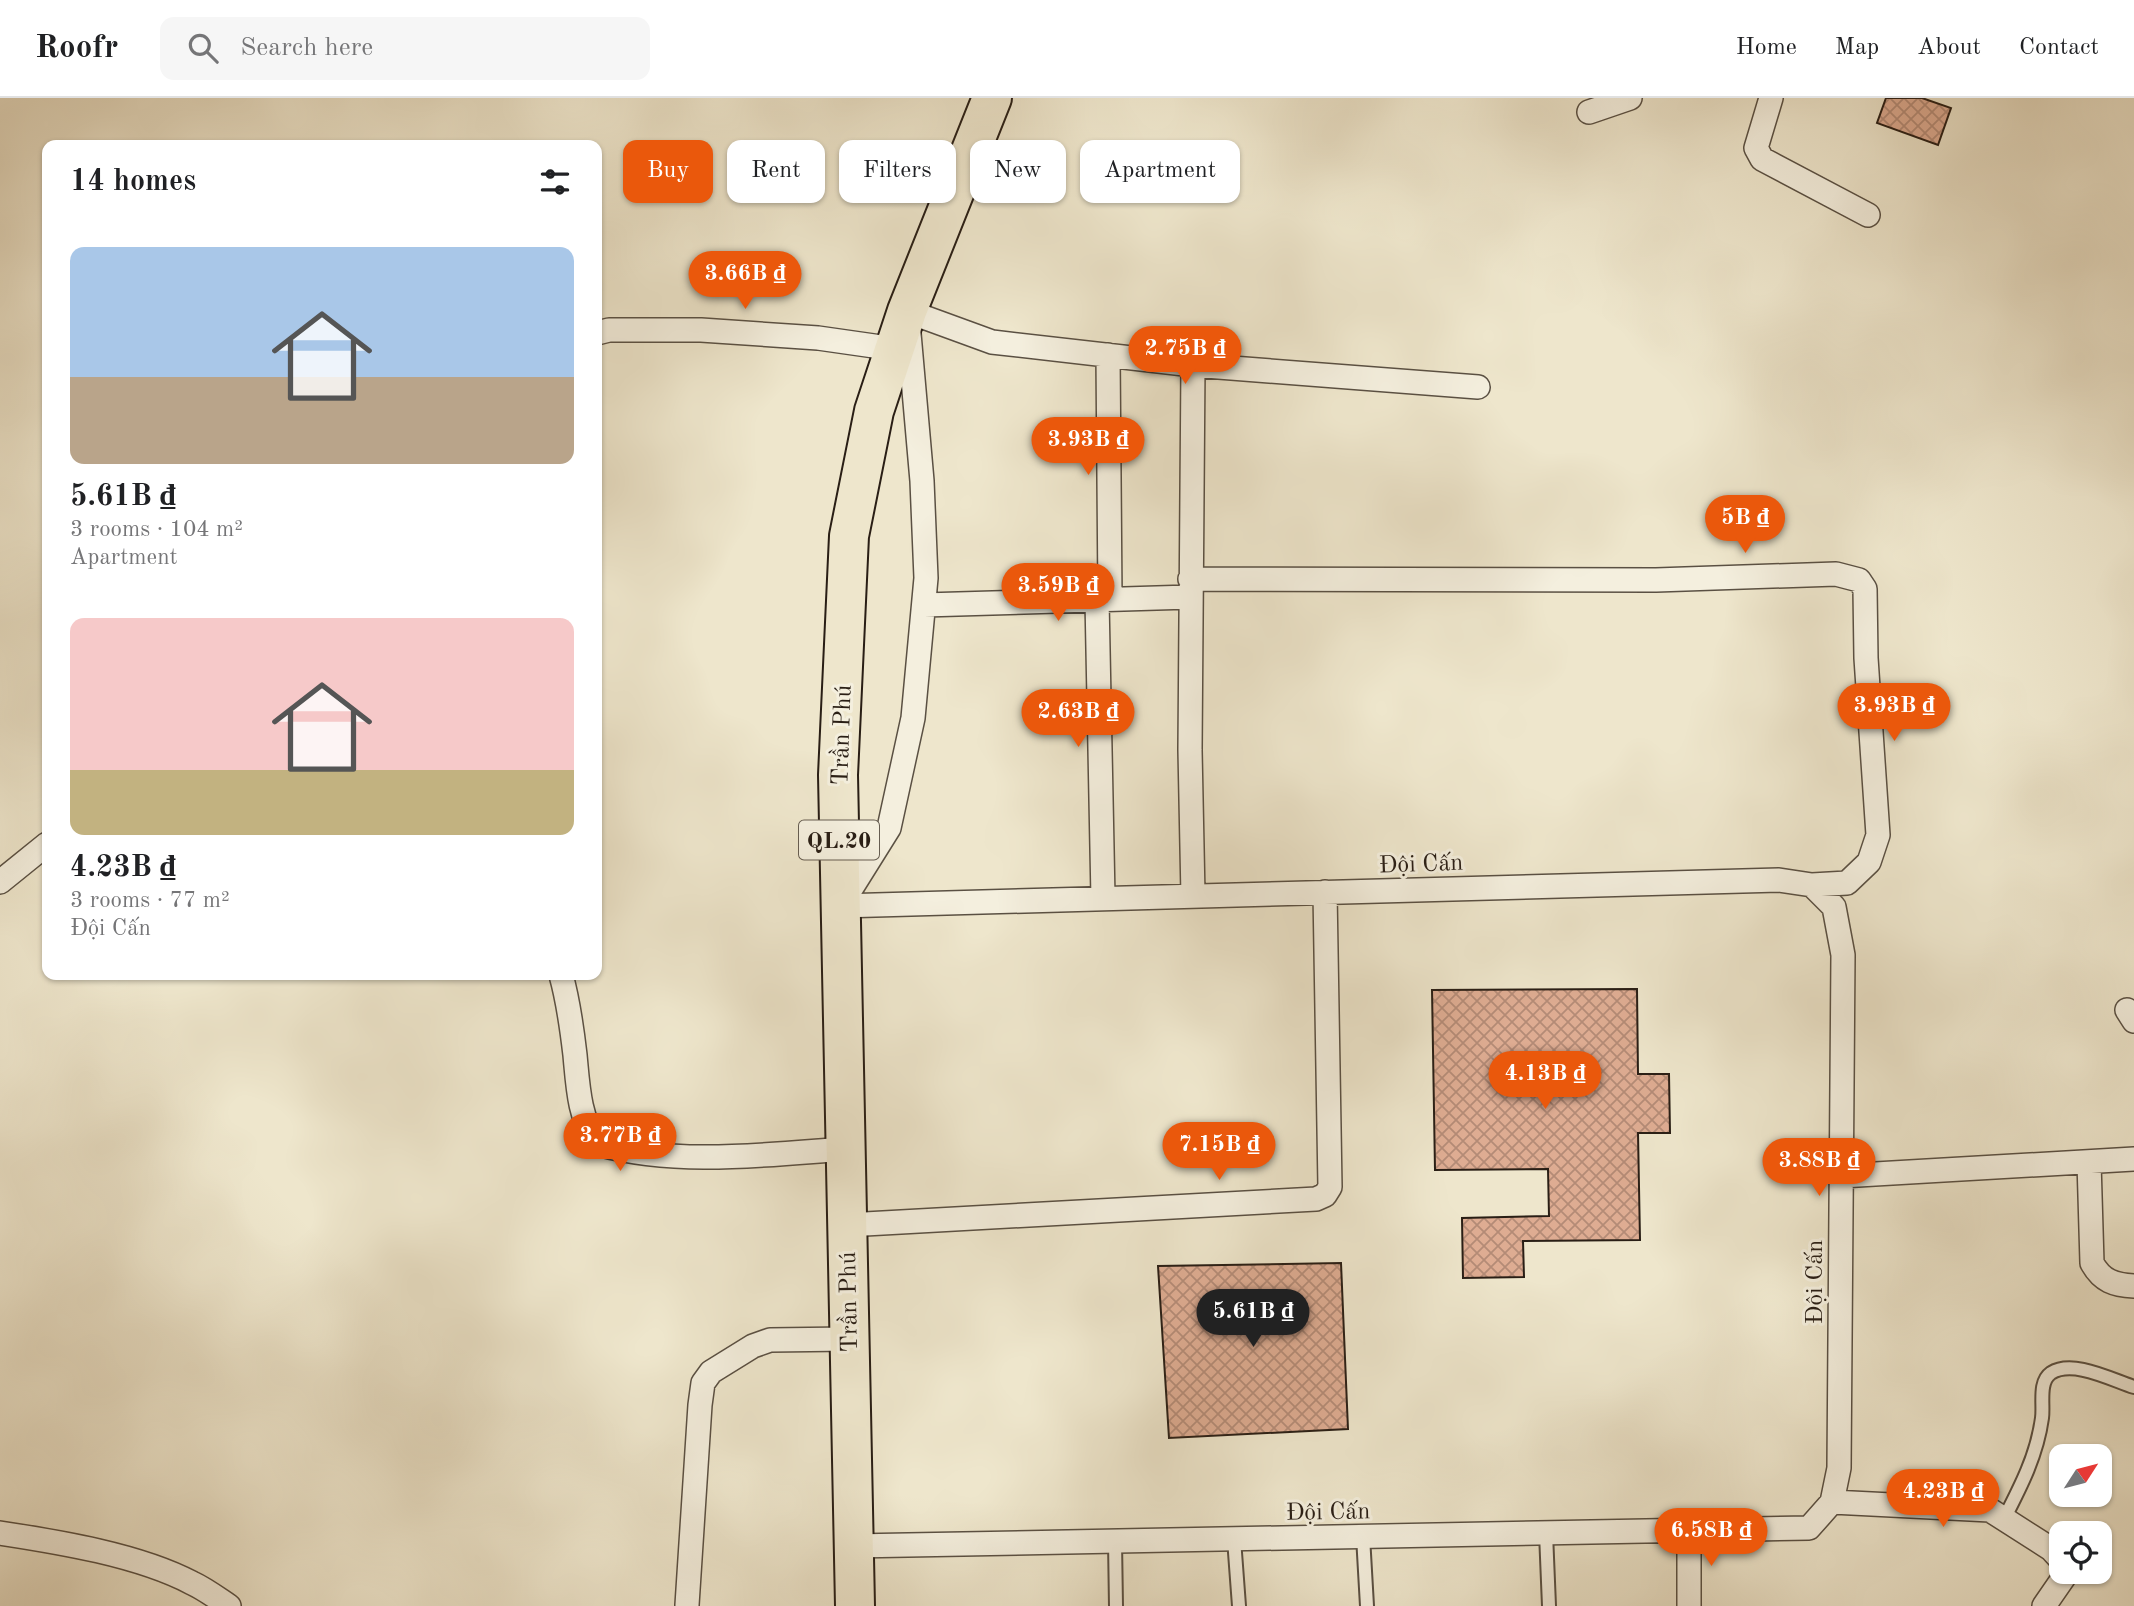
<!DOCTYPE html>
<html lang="en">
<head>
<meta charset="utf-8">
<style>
  body { margin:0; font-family:"Old Standard TT",serif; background:#f6f6f6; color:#202124; height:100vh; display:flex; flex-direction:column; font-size:26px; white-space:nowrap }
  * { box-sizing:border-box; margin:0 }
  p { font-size:23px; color:#757577 }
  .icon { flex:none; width:38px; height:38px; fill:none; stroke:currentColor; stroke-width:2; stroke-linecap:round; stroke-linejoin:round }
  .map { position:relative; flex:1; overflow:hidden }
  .details { position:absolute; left:42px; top:42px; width:560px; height:840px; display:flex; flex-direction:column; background:#fff; border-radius:14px; box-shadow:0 2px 5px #0004 }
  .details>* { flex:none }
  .hud { position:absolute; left:623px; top:42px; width:665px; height:63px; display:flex; gap:14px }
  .needle { width:46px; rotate:54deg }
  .tools { position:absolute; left:2049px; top:1346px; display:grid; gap:14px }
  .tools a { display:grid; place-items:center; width:63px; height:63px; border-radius:14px; background:#fff; box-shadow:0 2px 5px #0004; font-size:35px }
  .price { position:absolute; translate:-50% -60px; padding:0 16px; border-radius:24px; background:#ea580c; color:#fff; font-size:23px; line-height:46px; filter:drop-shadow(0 2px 4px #0008) }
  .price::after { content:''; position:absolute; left:50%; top:42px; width:21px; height:16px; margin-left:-10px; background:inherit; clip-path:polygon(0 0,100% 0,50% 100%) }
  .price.current { background:#222; color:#fff }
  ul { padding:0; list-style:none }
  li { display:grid; align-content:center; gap:14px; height:371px; padding:0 28px }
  li span { display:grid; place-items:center; height:217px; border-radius:14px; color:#555 }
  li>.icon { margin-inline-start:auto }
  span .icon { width:126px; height:126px; fill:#fffc; stroke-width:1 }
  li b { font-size:30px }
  h2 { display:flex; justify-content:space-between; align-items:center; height:84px; padding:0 28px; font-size:30px }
  .chip { padding:0 24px; border-radius:14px; background:#fff; box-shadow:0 2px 5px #0004; font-size:24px; line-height:63px }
  .chip.current { background:#ea580c; color:#fff }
  header { display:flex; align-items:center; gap:42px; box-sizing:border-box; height:98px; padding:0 35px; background:#fff; border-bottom:2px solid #e0e0e0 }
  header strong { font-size:33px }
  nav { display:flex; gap:38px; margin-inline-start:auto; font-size:24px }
  .search { width:490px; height:63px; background:#f6f6f6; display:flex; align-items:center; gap:18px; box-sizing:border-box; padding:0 24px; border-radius:14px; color:#757577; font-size:26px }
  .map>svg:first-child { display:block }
</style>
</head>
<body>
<header>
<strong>Roofr</strong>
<div class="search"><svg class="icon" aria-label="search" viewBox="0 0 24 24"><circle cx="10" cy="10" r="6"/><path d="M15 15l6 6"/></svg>Search here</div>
<nav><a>Home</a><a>Map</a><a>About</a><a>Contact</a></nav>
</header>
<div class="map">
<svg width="2134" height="1508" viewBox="0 0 2134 1508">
  <defs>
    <pattern id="building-cross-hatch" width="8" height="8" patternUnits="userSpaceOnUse" patternTransform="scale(1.75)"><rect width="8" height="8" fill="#deac92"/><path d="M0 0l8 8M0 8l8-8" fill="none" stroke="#b48b76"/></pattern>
  </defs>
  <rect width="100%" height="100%" fill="#eee6cc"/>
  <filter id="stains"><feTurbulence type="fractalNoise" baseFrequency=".00286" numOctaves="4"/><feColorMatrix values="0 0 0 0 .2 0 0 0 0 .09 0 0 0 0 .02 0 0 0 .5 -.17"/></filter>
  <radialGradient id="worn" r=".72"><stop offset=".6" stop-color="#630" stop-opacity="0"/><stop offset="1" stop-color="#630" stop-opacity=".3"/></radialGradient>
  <path fill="url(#building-cross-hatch)" stroke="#291e15" stroke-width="2" d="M1886,0H1922L1951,10L1938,47L1877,25Z
    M1637,891L1638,976H1669L1670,1035H1638L1640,1142L1523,1143L1524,1179L1463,1180L1462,1120L1549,1118L1548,1071L1435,1072L1432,892Z
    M1341,1165L1348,1331L1169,1340L1158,1168Z"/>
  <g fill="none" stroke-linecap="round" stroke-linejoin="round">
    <g stroke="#5a5043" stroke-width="16">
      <path id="lane" d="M2004,1421C2021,1388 2037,1357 2042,1320C2044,1307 2038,1284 2051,1275C2073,1261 2112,1282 2134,1289
        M1546,1435L1549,1508
        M1363,1438L1367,1508
        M1234,1441L1239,1508
        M1115,1443L1116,1508"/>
    </g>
    <g stroke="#5a5043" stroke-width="26">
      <path id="street" d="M1771,0L1756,50L1762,61L1868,117
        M1589,14L1630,0
        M597,235L609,232H701L818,240L895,251
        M1108,257L1110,501
        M1193,267L1190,652L1193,798
        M1190,481L1656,482L1836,476L1859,482L1865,491L1866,560L1878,737L1869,764L1847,785L1812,787
        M1097,502L1103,800
        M924,507L1190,499
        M0,784L47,746
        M844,802L889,730L913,620L926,480L922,383L907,213L992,244L1193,267L1478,289
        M840,808L1779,782L1812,787L1834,809L1843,857L1839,1370L1832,1404L1809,1430L853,1448
        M561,877C568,902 572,931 575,957C578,989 579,1019 597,1046C678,1068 762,1057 845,1051
        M2127,912L2134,923
        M2089,1064L2092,1165C2102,1183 2114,1187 2134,1188
        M1841,1078L2134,1061
        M847,1127L1316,1101L1325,1097L1330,1089L1325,794
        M1832,1404L1990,1412L2051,1451L2062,1463
        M1689,1432V1508
        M0,1435C59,1444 139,1457 192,1485C205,1491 217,1500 229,1508
        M687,1507L700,1307L703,1285L711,1274L753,1248L770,1242L849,1241
        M2044,1508L2064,1479V1474"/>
    </g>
    <g stroke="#291e15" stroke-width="42">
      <path id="highway" d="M855,1508L838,677L849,438L874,313L907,213L992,0"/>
    </g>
    <use href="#lane" stroke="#f4efde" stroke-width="12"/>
    <use href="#street" stroke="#f4efde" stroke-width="23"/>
    <use href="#highway" stroke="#eee6cc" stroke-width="38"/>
  </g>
  <g text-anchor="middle" stroke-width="6" stroke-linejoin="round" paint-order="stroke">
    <rect fill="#f4efde" stroke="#665d51" stroke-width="2" x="799" y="722.5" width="80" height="39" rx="5"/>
    <g font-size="23" font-weight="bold" fill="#291e15">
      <text x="839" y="750">QL.20</text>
    </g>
    <g font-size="24" fill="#291e15" stroke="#f4efde">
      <text transform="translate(841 637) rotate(-88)" y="8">Trần Phú</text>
      <text transform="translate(1421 765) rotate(-2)" y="8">Đội Cấn</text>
      <text transform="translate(1814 1184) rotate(-90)" y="8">Đội Cấn</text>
      <text transform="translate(848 1204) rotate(-91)" y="8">Trần Phú</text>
      <text transform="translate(1328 1413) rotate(-1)" y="8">Đội Cấn</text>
    </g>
  </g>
  <rect width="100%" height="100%" filter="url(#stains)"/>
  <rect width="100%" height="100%" fill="url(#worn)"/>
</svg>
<div class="tools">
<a><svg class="needle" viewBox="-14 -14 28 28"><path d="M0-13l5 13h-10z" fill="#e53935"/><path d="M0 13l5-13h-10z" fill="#757577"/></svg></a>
<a><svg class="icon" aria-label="locate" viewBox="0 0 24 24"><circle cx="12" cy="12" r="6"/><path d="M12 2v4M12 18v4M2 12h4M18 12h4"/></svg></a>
</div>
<b class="price" style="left:745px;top:213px">3.66B ₫</b>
<b class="price" style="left:1185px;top:288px">2.75B ₫</b>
<b class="price" style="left:1088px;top:379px">3.93B ₫</b>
<b class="price" style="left:1745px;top:457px">5B ₫</b>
<b class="price" style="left:1058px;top:525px">3.59B ₫</b>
<b class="price" style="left:1894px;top:645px">3.93B ₫</b>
<b class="price" style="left:1078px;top:651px">2.63B ₫</b>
<b class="price" style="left:1545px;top:1013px">4.13B ₫</b>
<b class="price" style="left:620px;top:1075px">3.77B ₫</b>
<b class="price" style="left:1219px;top:1084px">7.15B ₫</b>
<b class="price" style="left:1819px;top:1100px">3.88B ₫</b>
<b class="price current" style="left:1253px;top:1251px">5.61B ₫</b>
<b class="price" style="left:1943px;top:1431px">4.23B ₫</b>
<b class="price" style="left:1711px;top:1470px">6.58B ₫</b>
<div class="hud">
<a class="chip current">Buy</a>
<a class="chip">Rent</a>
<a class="chip">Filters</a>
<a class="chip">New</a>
<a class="chip">Apartment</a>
</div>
<section class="details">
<h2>14 homes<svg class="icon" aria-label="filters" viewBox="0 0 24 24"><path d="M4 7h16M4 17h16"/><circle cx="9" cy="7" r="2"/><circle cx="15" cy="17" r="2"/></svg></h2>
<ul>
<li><span style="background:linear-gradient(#a9c7e8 60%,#b9a48a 0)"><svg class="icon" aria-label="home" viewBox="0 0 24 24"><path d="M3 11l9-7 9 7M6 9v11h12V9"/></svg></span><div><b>5.61B ₫</b><p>3 rooms · 104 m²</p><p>Apartment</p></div></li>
<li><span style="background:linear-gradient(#f6c9c9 70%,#c2b280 0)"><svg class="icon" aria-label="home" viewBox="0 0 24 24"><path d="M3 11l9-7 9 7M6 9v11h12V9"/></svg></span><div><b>4.23B ₫</b><p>3 rooms · 77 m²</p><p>Đội Cấn</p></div></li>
</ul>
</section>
</div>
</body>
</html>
